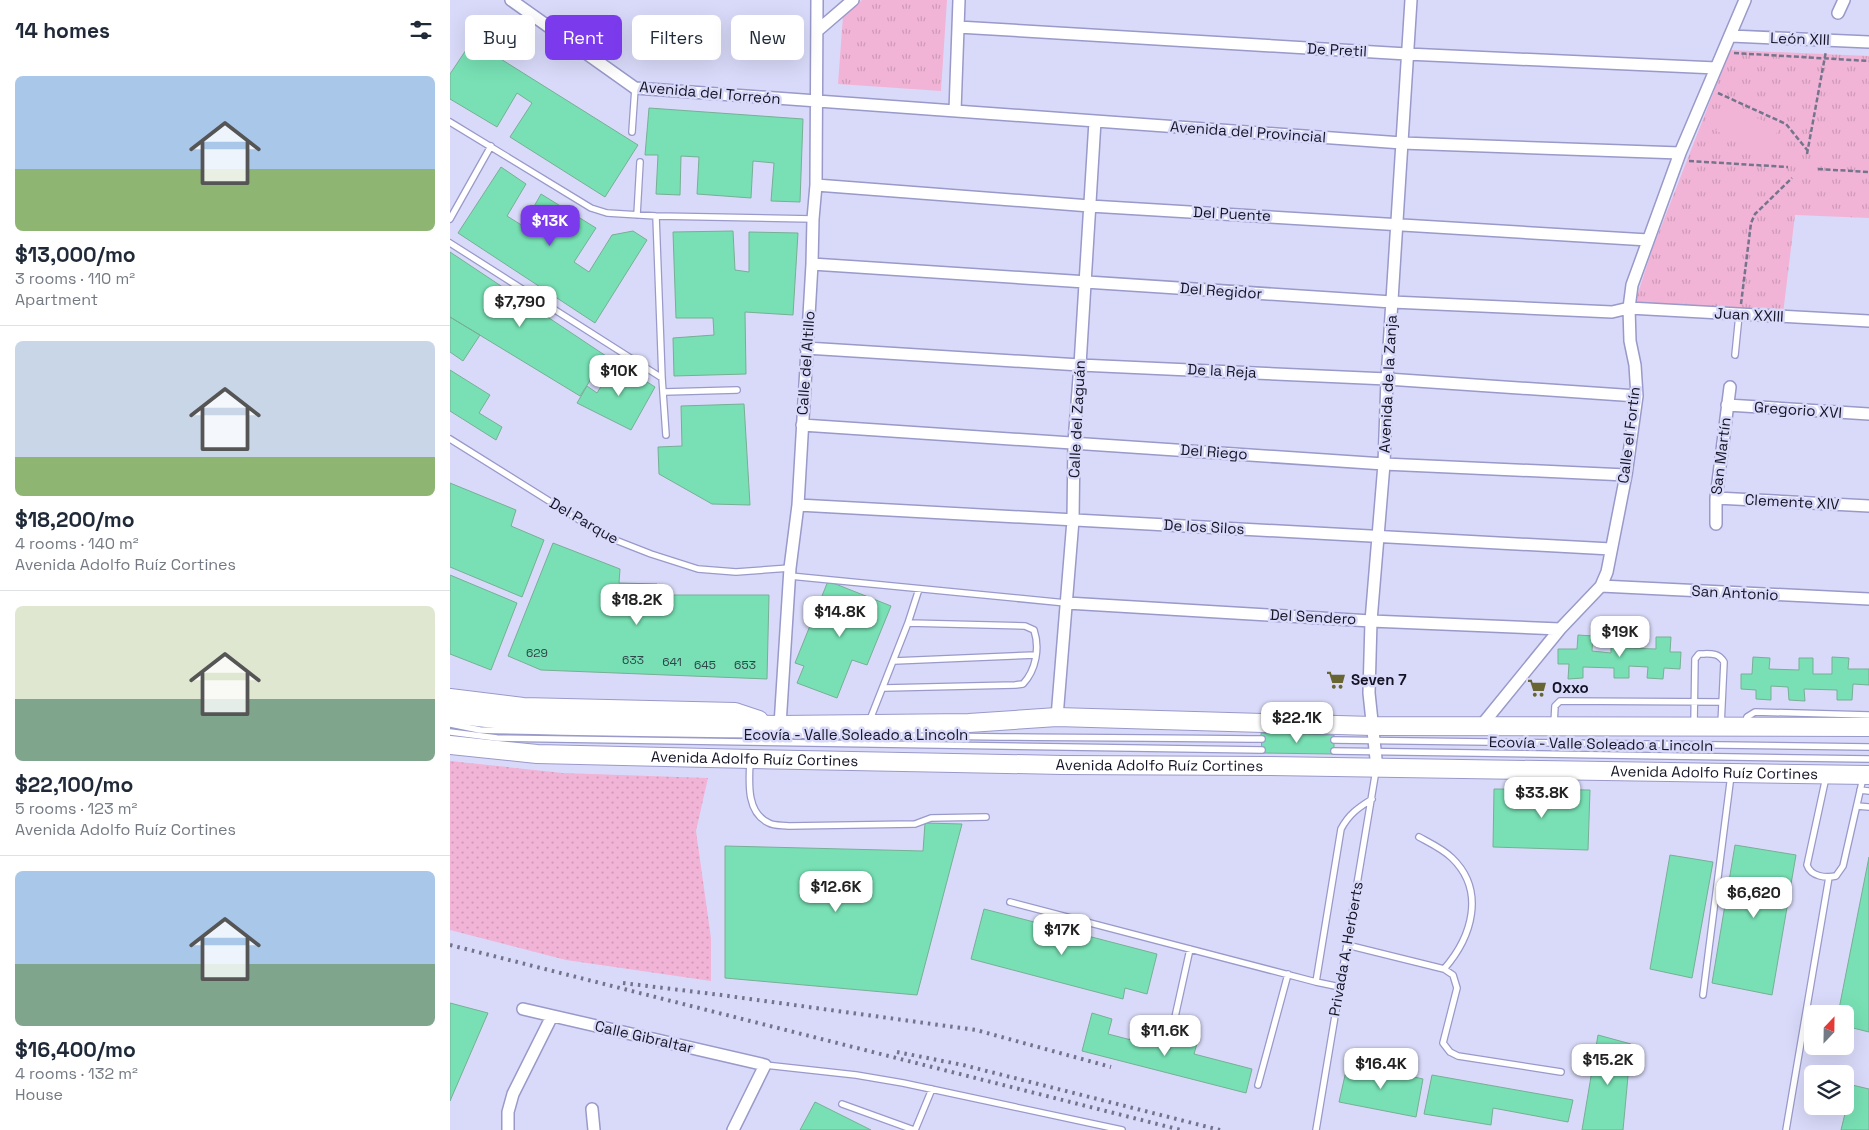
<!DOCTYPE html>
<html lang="en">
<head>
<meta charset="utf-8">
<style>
  body { margin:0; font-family:"Space Grotesk",sans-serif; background:#f2f2f3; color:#1f2937; height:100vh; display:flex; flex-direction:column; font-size:19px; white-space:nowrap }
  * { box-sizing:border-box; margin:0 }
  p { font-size:16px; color:#747a83 }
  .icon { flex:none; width:28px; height:28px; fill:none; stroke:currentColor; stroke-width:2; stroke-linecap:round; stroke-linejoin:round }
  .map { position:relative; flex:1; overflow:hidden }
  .side { display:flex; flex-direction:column; background:#fff; width:450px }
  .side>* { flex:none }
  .hud { position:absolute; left:15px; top:15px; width:475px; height:45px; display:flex; gap:10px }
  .needle { width:32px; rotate:22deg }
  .buttons { position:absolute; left:1354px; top:1005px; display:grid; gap:10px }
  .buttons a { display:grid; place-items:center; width:50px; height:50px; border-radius:8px; background:#fff; box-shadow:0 5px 20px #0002; font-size:25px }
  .price { position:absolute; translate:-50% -42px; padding:0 11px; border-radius:10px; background:#fff; color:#222; font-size:16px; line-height:32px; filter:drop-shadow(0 1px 2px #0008) }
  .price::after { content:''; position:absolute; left:50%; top:30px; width:15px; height:11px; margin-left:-8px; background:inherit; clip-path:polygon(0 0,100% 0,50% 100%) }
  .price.current { background:#7c3aed; color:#fff }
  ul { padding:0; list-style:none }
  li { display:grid; align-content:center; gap:10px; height:265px; padding:0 15px }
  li+li { border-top:1px solid #e0e1e3 }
  li span { display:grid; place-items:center; height:155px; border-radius:8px; color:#555 }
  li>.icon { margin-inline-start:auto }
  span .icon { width:90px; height:90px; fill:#fffc; stroke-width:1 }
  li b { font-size:21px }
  h2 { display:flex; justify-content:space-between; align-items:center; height:60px; padding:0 15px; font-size:21px }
  .tag { padding:0 18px; border-radius:8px; background:#fff; box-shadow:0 5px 20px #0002; font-size:18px; line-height:45px }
  .tag.current { background:#7c3aed; color:#fff }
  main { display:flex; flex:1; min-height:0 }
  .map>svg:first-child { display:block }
</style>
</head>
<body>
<main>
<section class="side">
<h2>14 homes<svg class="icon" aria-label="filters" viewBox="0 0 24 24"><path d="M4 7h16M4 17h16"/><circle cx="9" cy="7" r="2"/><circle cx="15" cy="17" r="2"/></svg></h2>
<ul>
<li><span style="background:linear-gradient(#a9c7e8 60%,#8fb573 0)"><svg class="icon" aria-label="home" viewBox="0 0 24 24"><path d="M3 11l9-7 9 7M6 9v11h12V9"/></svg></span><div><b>$13,000/mo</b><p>3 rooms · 110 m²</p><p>Apartment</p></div></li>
<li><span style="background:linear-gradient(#c9d6e8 75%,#8fb573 0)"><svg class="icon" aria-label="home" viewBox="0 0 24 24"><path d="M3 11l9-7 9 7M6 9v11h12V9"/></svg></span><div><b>$18,200/mo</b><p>4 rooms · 140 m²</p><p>Avenida Adolfo Ruíz Cortines</p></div></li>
<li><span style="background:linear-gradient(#dfe7d0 60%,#7fa58c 0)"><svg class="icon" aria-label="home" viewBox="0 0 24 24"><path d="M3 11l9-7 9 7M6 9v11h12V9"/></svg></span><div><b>$22,100/mo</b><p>5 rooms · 123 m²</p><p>Avenida Adolfo Ruíz Cortines</p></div></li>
<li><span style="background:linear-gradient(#a9c7e8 60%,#7fa58c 0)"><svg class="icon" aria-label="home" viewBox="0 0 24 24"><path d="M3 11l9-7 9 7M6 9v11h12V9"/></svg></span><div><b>$16,400/mo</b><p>4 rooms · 132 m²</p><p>House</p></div></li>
</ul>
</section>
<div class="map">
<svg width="1419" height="1130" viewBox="0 0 1419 1130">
  <defs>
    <pattern id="grass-dots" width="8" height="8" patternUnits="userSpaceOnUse" patternTransform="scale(1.25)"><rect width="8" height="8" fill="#f1b4d6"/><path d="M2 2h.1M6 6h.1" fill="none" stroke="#ce9ab8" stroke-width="1.8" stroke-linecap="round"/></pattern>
    <pattern id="park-tufts" width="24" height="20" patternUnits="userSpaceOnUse" patternTransform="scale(1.25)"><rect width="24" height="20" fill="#f1b4d6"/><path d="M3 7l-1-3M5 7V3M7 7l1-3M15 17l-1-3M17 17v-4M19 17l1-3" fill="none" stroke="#ce9ab8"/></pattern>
  </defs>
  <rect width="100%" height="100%" fill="#d9daf9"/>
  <path fill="url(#grass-dots)" d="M0,761L113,773L258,778L246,831L261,938V981L116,960L0,930Z"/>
  <path fill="url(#park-tufts)" d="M412,0H497L491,91L388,84L393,16Z
    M1280,50L1419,56V218L1345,215L1333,314L1190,305L1185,302L1202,250Z"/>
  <path fill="#f1b4d6" d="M1276,106L1329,127L1319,152L1266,131Z"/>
  <path fill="#78e0b4" stroke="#76af95" d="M22,41L188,145L155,197L60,137L82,103L67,93L47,127L0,99V74Z
    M199,108L353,119L350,202L321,201L324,163L303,161L301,198L247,194L249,157L231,156L230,195L206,194L208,155H195Z
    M51,167L76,184L57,216L73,226L91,194L146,228L124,262L139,272L162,235L183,231L197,240L145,323L8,233Z
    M283,231L285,270L299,272V232L348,233L343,315L295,312L296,374L224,376L223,338L264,335L263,318H226L223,232Z
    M0,252L156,356L130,396L0,317Z
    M0,317L30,335L13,361L0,352Z
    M166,362L205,387L181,430L127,403L137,386L147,393Z
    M0,370L40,395L29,413L52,427L46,440L0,411Z
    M294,404L300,505L262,504L209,474L208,447L232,446L231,406Z
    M0,483L66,510L61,526L94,540L72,597L0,567Z
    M103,543L170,569L169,583L207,584L208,595H319L317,679L91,670L58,656Z
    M0,575L67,603L41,670L0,654Z
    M378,581L441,606L417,665L402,660L387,698L347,683L354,666L345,663Z
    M1128,635L1143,636L1142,651L1161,653V636L1177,637V648L1206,649V637H1221L1220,652H1231L1230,669L1214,668L1213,679L1197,678L1198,667L1179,666V678H1164V668L1133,667V678L1118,679L1119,664H1108V649H1127Z
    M1303,657L1320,658L1319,669L1349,670V658H1363V674H1382V657L1399,658L1398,669H1419V685L1403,684L1402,700H1387V690L1354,689L1355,701L1339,700L1338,687L1321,686V700L1306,699V690L1291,689V674H1302Z
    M811,733L884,735V754L812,753Z
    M1044,789L1140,790L1138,850L1043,847Z
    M475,823L512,824L467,995L275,978V846L473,851Z
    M1285,845L1346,855L1322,995L1262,983Z
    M1220,855L1263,862L1242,978L1200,969Z
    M1419,857V1032L1395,1026V1014H1388Z
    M534,909L707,954L697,994L675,988L673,999L521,959Z
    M0,1003L38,1013L0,1101Z
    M642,1013L662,1019L658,1034L720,1050L724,1034L748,1040L744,1054L802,1069L796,1093L632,1051Z
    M1148,1035L1181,1044L1173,1130H1132Z
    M898,1062L973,1079L966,1117L889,1102Z
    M982,1075L1123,1100L1118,1122L1043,1108L1041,1125L974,1114Z
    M1402,1085L1419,1089V1130H1391Z
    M365,1102L421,1130H350Z"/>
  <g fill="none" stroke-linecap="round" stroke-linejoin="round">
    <g stroke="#9999ca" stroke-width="8">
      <path id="lane" d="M0,122L141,208L157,213L206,216L363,219
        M182,132L185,88
        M187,215L190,162
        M206,216L212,378L216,435
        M0,219L41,146
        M0,243L212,378
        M1285,355L1289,315
        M214,392L287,390
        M0,439L155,536L201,554L248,569L286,572L340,568
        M340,576L616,603
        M444,661L586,655
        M434,688L565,685L573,684C586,670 590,648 584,630L575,626L458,623
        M419,722L458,623L469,589
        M0,724L30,730C290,737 551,736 812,739
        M1104,724L1105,706L1110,701L1272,702
        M1244,724L1245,659L1249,654C1260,654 1268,652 1274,662L1271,725
        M1295,724L1297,717L1305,712L1419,715
        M0,732L47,738L812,750
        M884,740L1419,747
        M884,751L1419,759
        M300,761C299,782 296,813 319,823C324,826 332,825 339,826L465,824L481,818L536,817
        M1376,777L1357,865C1361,877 1376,878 1386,876L1393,866L1413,778
        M1410,790L1419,791
        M1407,806L1419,807
        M969,837C980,843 993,849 1002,858C1036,891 1022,937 994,969
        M560,902L866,982L891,829C899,814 908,808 922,799
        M897,945L994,969L1003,975L1007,988L993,1043L1000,1052L1008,1056L1111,1072
        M866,982L890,987
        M1253,995L1281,775
        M725,1017L740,949
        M315,1065L406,1075L453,1083L672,1130
        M808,1085L838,974
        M392,1104L464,1130
        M465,1130L482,1089
        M866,1130L926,770
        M1336,1130L1379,877"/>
    </g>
    <g stroke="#9999ca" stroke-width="14">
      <path id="street" d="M61,0L185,88L952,143L1230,153
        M1388,13L1394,0
        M508,27L957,54L1266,68
        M367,31L403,0
        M1281,36L1419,42
        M505,111L509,0
        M366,185L640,206L1198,240
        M362,264L942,302L1162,312L1179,308L1419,321
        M356,348L630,365L937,379L1187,396
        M1277,405L1419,414
        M352,425L934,464L1176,475
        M1266,498L1419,506
        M348,505L1161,549
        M1266,524V498L1280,387
        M1151,586L1419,599
        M617,603L921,621L1110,629
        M607,717L623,520L624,442L630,365L645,121
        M330,725L340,568L348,505L362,264L363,219L366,185L367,0
        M1031,726L1110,629L1151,586L1157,572L1176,475L1187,396L1185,365L1180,341L1179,308L1182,285L1230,153L1295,0
        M927,768L919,693L921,621L934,464L937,379L961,0
        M73,1009L315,1065L283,1130
        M142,1109L144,1130
        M58,1130V1112L63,1094L102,1016"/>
    </g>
    <g stroke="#9999ca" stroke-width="20">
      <g id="primary">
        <path d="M0,698L73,707L285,712L309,720"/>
        <path d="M0,714L72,722L330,725L519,723L607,717L922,726L1419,727"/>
        <path id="s1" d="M0,745L87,754L301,759L612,765L816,766L1419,775"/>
      </g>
    </g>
    <path stroke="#74748c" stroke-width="2.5" stroke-dasharray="5 2.5" stroke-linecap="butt" d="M1284,53L1419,61
      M1268,93L1336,124L1358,151
      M1357,154L1376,51
      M1239,161L1338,167
      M1368,169L1419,172
      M1291,304L1301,223L1305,214L1342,178"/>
    <use href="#lane" stroke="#fff" stroke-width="5.5"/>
    <use href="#street" stroke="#fff" stroke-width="11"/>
    <use href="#primary" stroke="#fff" stroke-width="18"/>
    <path stroke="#73738b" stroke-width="4" stroke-dasharray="2.5 5" stroke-linecap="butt" d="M0,945L731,1130
      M173,983L271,995L526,1030L661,1067
      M447,1052L513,1065L770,1130"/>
  </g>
  <defs>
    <g id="supermarket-bare" transform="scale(1.5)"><path d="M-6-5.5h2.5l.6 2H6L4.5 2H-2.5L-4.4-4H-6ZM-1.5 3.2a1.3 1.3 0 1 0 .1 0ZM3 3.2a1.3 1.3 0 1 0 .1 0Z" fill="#696532" stroke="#d9daf9" stroke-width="2.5" paint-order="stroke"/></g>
  </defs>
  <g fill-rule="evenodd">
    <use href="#supermarket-bare" x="886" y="680"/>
    <use href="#supermarket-bare" x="1087" y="688"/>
  </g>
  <g text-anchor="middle" stroke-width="5" stroke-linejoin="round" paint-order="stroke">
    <g font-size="12" fill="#2e474a">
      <text x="87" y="657">629</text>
      <text x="183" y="664">633</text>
      <text x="222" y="666">641</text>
      <text x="255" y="669">645</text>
      <text x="295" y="669">653</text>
    </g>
    <g font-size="15" fill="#151426" stroke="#d9daf9">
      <text transform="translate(1350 39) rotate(2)" y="5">León XIII</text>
      <text transform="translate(887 50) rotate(3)" y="5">De Pretil</text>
      <text transform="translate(260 93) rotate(5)" y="5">Avenida del Torreón</text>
      <text transform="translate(798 132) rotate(4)" y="5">Avenida del Provincial</text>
      <text transform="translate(782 214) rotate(3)" y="5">Del Puente</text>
      <text transform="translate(771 291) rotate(4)" y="5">Del Regidor</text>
      <text transform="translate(1299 315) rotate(3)" y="5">Juan XXIII</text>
      <text transform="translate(356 363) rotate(-86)" y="5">Calle del Altillo</text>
      <text transform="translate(772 371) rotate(3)" y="5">De la Reja</text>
      <text transform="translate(938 384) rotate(-87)" y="5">Avenida de la Zanja</text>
      <text transform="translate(1348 410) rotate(4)" y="5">Gregorio XVI</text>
      <text transform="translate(627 419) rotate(-87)" y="5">Calle del Zaguán</text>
      <text transform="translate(1179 435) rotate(-83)" y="5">Calle el Fortín</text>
      <text transform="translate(764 452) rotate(4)" y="5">Del Riego</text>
      <text transform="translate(1271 456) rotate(-83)" y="5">San Martín</text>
      <text transform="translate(1342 502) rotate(3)" y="5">Clemente XIV</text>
      <text transform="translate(134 521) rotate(30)" y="5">Del Parque</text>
      <text transform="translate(754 527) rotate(3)" y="5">De los Silos</text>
      <text transform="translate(1285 593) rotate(3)" y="5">San Antonio</text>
      <text transform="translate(863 617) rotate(3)" y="5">Del Sendero</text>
      <text x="406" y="740">Ecovía - Valle Soleado a Lincoln</text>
      <text transform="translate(1151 744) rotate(1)" y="5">Ecovía - Valle Soleado a Lincoln</text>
      <text dy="5" stroke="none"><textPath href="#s1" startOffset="305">Avenida Adolfo Ruíz Cortines</textPath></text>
      <text dy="5" stroke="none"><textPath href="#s1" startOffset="710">Avenida Adolfo Ruíz Cortines</textPath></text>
      <text dy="5" stroke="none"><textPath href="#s1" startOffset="1265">Avenida Adolfo Ruíz Cortines</textPath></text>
      <text transform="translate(896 949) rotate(-80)" y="5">Privada A. Herberts</text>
      <text transform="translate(194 1037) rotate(13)" y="5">Calle Gibraltar</text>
    </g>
    <g font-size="15" font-weight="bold" fill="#151426" stroke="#d9daf9" text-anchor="start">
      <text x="901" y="685">Seven 7</text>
      <text x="1102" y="693">Oxxo</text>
    </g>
  </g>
</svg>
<div class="buttons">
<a><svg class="needle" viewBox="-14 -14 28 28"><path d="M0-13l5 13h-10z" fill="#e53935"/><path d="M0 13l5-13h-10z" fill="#747a83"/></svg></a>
<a><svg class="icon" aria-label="layers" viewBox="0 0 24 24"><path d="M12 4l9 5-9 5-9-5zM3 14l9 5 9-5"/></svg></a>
</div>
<b class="price current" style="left:100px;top:247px">$13K</b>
<b class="price" style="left:70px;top:328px">$7,790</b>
<b class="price" style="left:169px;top:397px">$10K</b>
<b class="price" style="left:187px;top:626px">$18.2K</b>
<b class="price" style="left:390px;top:638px">$14.8K</b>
<b class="price" style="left:1170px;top:658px">$19K</b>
<b class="price" style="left:847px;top:744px">$22.1K</b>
<b class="price" style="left:1092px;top:819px">$33.8K</b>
<b class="price" style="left:386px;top:913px">$12.6K</b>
<b class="price" style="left:1304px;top:919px">$6,620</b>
<b class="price" style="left:612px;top:956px">$17K</b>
<b class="price" style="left:715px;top:1057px">$11.6K</b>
<b class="price" style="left:1158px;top:1086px">$15.2K</b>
<b class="price" style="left:931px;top:1090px">$16.4K</b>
<div class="hud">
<a class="tag">Buy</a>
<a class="tag current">Rent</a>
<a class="tag">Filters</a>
<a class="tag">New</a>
</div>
</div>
</main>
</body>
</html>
